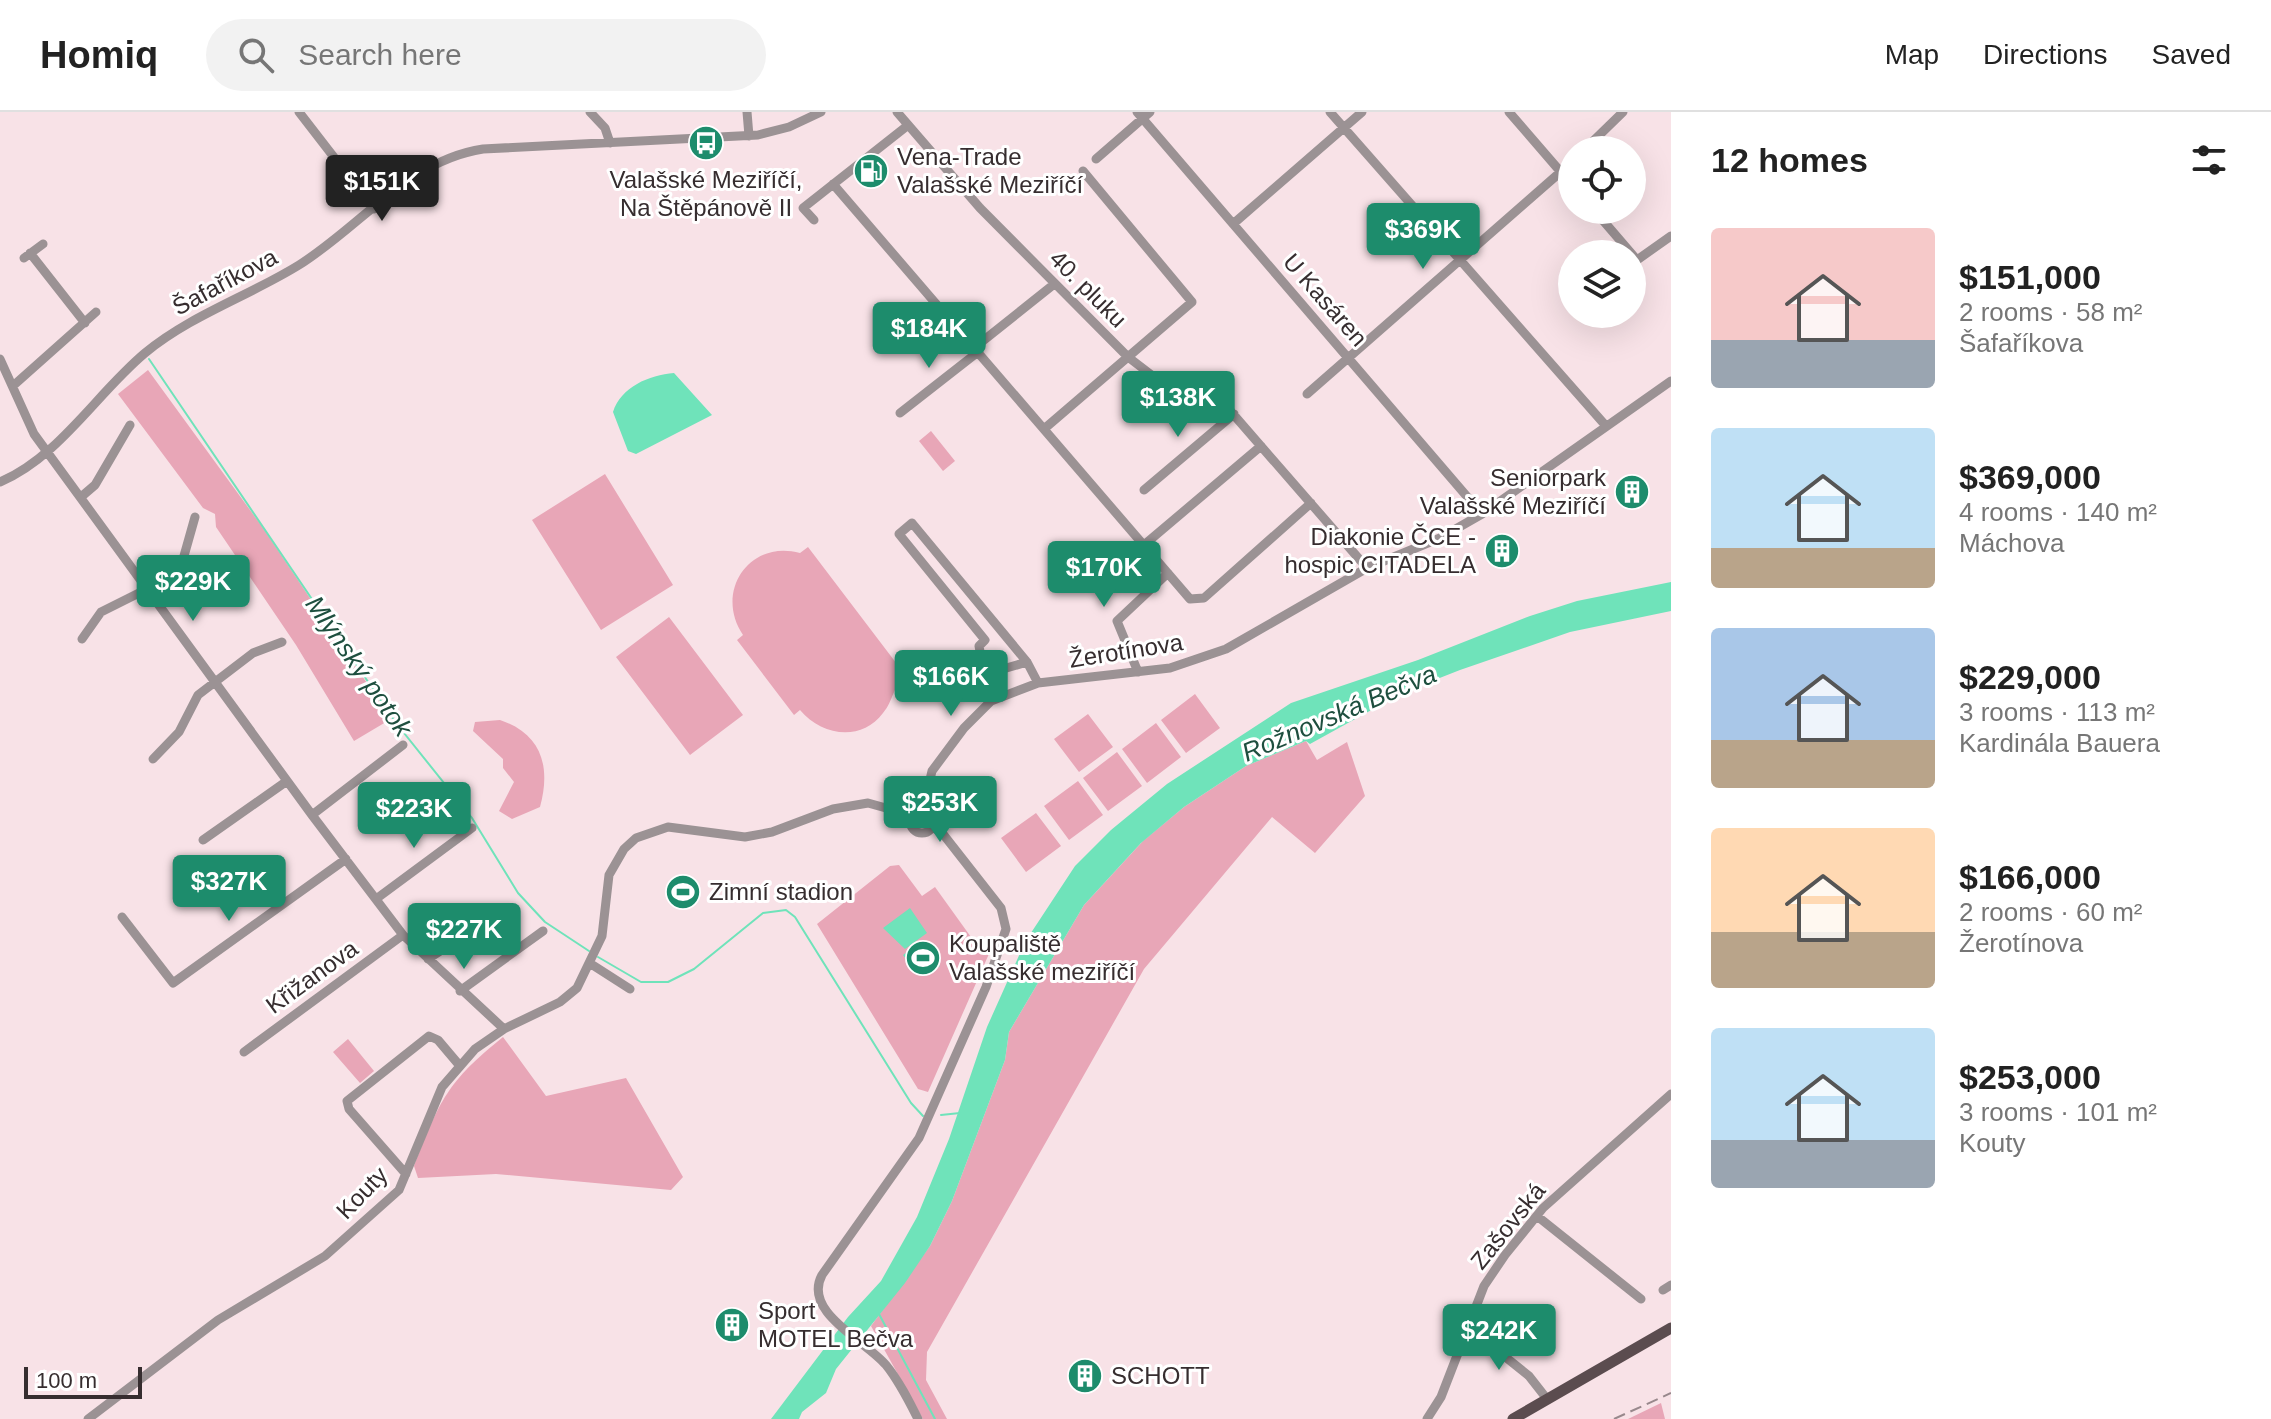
<!DOCTYPE html>
<html lang="en">
<head>
<meta charset="utf-8">
<style>
  body { margin:0; font-family:Helvetica,sans-serif; background:#f2f2f2; color:#222; height:100vh; display:flex; flex-direction:column; font-size:30px; white-space:nowrap }
  * { box-sizing:border-box; margin:0 }
  p { font-size:26px; color:#767676 }
  .icon { flex:none; width:44px; height:44px; fill:none; stroke:currentColor; stroke-width:2; stroke-linecap:round; stroke-linejoin:round }
  .map { position:relative; flex:1; overflow:hidden }
  .details { display:flex; flex-direction:column; background:#fff; width:600px }
  .details>* { flex:none }
  .controls { position:absolute; left:1558px; top:24px; display:grid; gap:16px }
  .controls a { display:grid; place-items:center; width:88px; height:88px; border-radius:50%; background:#fff; box-shadow:0 8px 32px #0002; font-size:40px }
  .scale { position:absolute; left:24px; bottom:20px; width:118px; box-sizing:border-box; padding-left:8px; border:4px solid #362d2f; border-top:0; font-size:22px; line-height:28px; white-space:nowrap; color:#362d2f; -webkit-text-stroke:6px #fff; paint-order:stroke }
  .price { position:absolute; translate:-50% -68px; padding:0 18px; border-radius:8px; background:#1d8c6c; color:#fff; font-size:26px; line-height:52px; filter:drop-shadow(0 2px 4px #0008) }
  .price::after { content:''; position:absolute; left:50%; top:48px; width:24px; height:18px; margin-left:-12px; background:inherit; clip-path:polygon(0 0,100% 0,50% 100%) }
  .price.selected { background:#222; color:#fff }
  ul { padding:0; list-style:none }
  li { display:flex; align-items:center; gap:24px; height:200px; padding:0 40px }
  li span { display:grid; place-items:center; flex:none; width:224px; height:160px; border-radius:8px; color:#555 }
  li>.icon { margin-inline-start:auto }
  span .icon { width:96px; height:96px; fill:#fffc; stroke-width:1 }
  li b { font-size:34px }
  h2 { display:flex; justify-content:space-between; align-items:center; height:96px; padding:0 40px; font-size:34px }
  header { display:flex; align-items:center; gap:48px; box-sizing:border-box; height:112px; padding:0 40px; background:#fff; border-bottom:2px solid #e0e0e0 }
  header strong { font-size:38px }
  nav { display:flex; gap:44px; margin-inline-start:auto; font-size:28px }
  .search { width:560px; height:72px; background:#f2f2f2; display:flex; align-items:center; gap:20px; box-sizing:border-box; padding:0 28px; border-radius:44px; color:#767676; font-size:30px }
  main { display:flex; flex:1; min-height:0 }
  .map>svg:first-child { display:block }
</style>
</head>
<body>
<header>
<strong>Homiq</strong>
<div class="search"><svg class="icon" aria-label="search" viewBox="0 0 24 24"><circle cx="10" cy="10" r="6"/><path d="M15 15l6 6"/></svg>Search here</div>
<nav><a>Map</a><a>Directions</a><a>Saved</a></nav>
</header>
<main>
<div class="map">
<svg width="1671" height="1307" viewBox="0 0 1671 1307">
  <rect width="100%" height="100%" fill="#f8e2e7"/>
  <path fill="#e8a6b7" d="M148,258L261,413L391,607L354,629L296,533L216,415L215,402L203,396L118,282Z
    M931,319L955,349L943,359L919,329Z
    M605,362L673,473L601,518L532,408Z
    M808,435L906,564C892,575 894,588 883,601C861,630 822,624 800,598L794,603L737,528L743,523C714,480 749,427 800,441Z
    M669,505L743,603L690,643L616,545Z
    M1195,582L1220,616L1186,641L1161,608Z
    M1088,602L1113,635L1079,660L1054,627Z
    M500,608C542,622 551,655 540,695L512,707L499,699L514,670L503,656V647L473,619L475,610Z
    M1156,611L1181,645L1147,671L1122,637Z
    M1306,629L1317,648L1347,630L1365,684L1315,741L1272,705L1144,857L927,1240L926,1268L947,1307H923L871,1214L930,1134L952,1089L1005,948L1009,920L1084,793L1143,729L1184,695L1246,654Z
    M1117,640L1142,674L1108,699L1083,666Z
    M1078,669L1103,703L1069,728L1044,694Z
    M1036,701L1061,734L1026,760L1001,726Z
    M899,753L922,784L935,775L981,839L990,832L992,835L928,980L918,977L817,812L890,754Z
    M503,925L546,984L626,966L683,1065L671,1078L496,1062L418,1066L414,1054C440,988 447,970 503,925Z
    M348,927L374,959L360,971L333,940Z
    M1661,1291L1665,1307H1628Z"/>
  <path fill="#6fe3ba" d="M674,261L712,303L636,342L628,339L613,300C621,275 649,263 674,261Z
    M1671,470V499L1570,520L1460,558L1404,580L1310,632L1306,629L1246,654L1184,695L1141,731L1084,793L1009,920L1005,948L952,1089L930,1134L905,1171L836,1257L826,1281L802,1300L799,1307H771L848,1205L881,1169L917,1105L949,1027L987,915L1025,830L1075,754L1111,718L1167,672L1291,591L1418,548L1530,504L1577,489Z
    M910,796L927,821L905,837L883,816Z
    M921,829L940,854L925,864L911,845L907,848L903,843Z"/>
  <g fill="none" stroke-linecap="round" stroke-linejoin="round">
    <path stroke="#6fe3ba" stroke-width="2" d="M149,247L396,611L472,706L518,781L545,810L589,839
      M598,845L641,870H668L694,857L763,801L786,798L795,805L911,991L923,1004
      M941,1003L960,1001
      M879,1202L935,1307"/>
    <path stroke="#9b9294" stroke-width="9" d="M299,0L374,97
      M590,0L605,16L610,31
      M747,0L749,24
      M897,0L980,96L1128,245L1158,268L1203,275L1220,287L1367,456
      M1137,0L1482,402
      M1330,0L1606,314
      M1509,0L1572,73
      M1584,38L1623,0
      M1096,47L1150,0
      M833,72L1190,487L1204,486L1311,391
      M1594,98L1637,148L1671,124
      M814,108L803,96L907,14
      M1233,112L1362,0
      M30,141L85,211
      M24,146L43,132
      M974,236L1053,173
      M0,247L34,322L312,703L403,823L504,917
      M14,273L96,200
      M1307,282L1572,50
      M900,301L978,240
      M1044,317L1192,190L1083,59
      M0,370C59,345 97,281 145,241C191,203 249,184 299,153C360,115 409,48 483,37L758,23L789,15L821,0
      M1144,378L1234,302
      M81,385L95,373L130,313
      M1144,433L1261,334
      M82,527L101,500L167,467L182,451L195,405
      M1027,550L1003,557L982,550L979,534L985,528L899,422L912,411L1027,550L1038,571
      M1138,560L1117,509L1168,461
      M153,647L179,620L198,583L253,541L282,530
      M910 709a12 12 0 1 1 24 0a12 12 0 1 1-24 0Z
      M923,697L932,659L964,616L991,589L1038,571L1170,556L1226,537L1367,456L1440,426L1482,402L1671,269
      M312,703L403,633
      M203,728L287,669
      M376,787L472,716
      M122,805L173,871L346,747
      M428,847L486,809
      M591,852L630,877
      M460,879L543,819
      M244,940L403,823
      M406,1062L349,997L347,989L429,924L438,928L460,954
      M1537,1104L1641,1187
      M1663,1178L1671,1173
      M1468,1215L1529,1264L1547,1287
      M88,1307L218,1208L325,1144L399,1078L442,975L475,937L504,917L560,890L577,876L602,824L609,763L624,737L636,726L668,715L745,725L772,720L833,697L868,691L911,703
      M918,1307C909,1289 899,1269 886,1253C866,1229 802,1200 822,1163L919,1026L986,875L1006,817L1001,796L943,722L933,715
      M1427,1307L1441,1285L1484,1174L1505,1143L1543,1096L1671,982"/>
    <path stroke="#5b4c4f" stroke-width="11" d="M1513,1307L1671,1216"/>
    <path stroke="#98888c" stroke-width="2" stroke-dasharray="12 6" stroke-linecap="butt" d="M1614,1307L1671,1281"/>
  </g>
  <defs>
    <g id="bus-disc" transform="scale(1.8)"><circle r="9.5" fill="#1d8c6c" stroke="#fff"/><path d="M-5-6H5V4H4V6H2V4H-2V6H-4V4H-5ZM-3.5-4V0h7V-4ZM-3.5 1.2v1.5H-2V1.2ZM2 1.2v1.5H3.5V1.2Z" fill="#fff"/></g>
    <g id="fuel-disc" transform="scale(1.8)"><circle r="9.5" fill="#1d8c6c" stroke="#fff"/><path d="M-5.5-6h7V0h2V4h1.3V-2.5L3-4.5l.8-.8L6-3V5H2.5V1h-1V6h-7ZM-4.2-4.7v3.2H.2V-4.7Z" fill="#fff"/></g>
    <g id="building-disc" transform="scale(1.8)"><circle r="9.5" fill="#1d8c6c" stroke="#fff"/><path d="M-4-6H4V6H1V3H-1V6H-4ZM-2.5-4.3h1.7v1.8h-1.7ZM.8-4.3h1.7v1.8H.8ZM-2.5-1h1.7V.8h-1.7ZM.8-1h1.7V.8H.8Z" fill="#fff"/></g>
    <g id="stadium-disc" transform="scale(1.8)"><circle r="9.5" fill="#1d8c6c" stroke="#fff"/><path d="M0-5a6.5 5 0 1 0 0 10a6.5 5 0 1 0 0-10ZM-3.5-1.8h7v3.6h-7Z" fill="#fff"/></g>
  </defs>
  <g fill-rule="evenodd">
    <use href="#bus-disc" x="706" y="31"/>
    <use href="#fuel-disc" x="871" y="59"/>
    <use href="#building-disc" x="1632" y="380"/>
    <use href="#building-disc" x="1502" y="439"/>
    <use href="#stadium-disc" x="683" y="780"/>
    <use href="#stadium-disc" x="923" y="846"/>
    <use href="#building-disc" x="732" y="1213"/>
    <use href="#building-disc" x="1085" y="1264"/>
  </g>
  <g text-anchor="middle" stroke-width="6" stroke-linejoin="round" paint-order="stroke">
    <g font-size="24" fill="#362d2f" stroke="#fff" text-anchor="start">
      <text x="897" y="53">Vena-Trade<tspan x="897" dy="28">Valašské Meziříčí</tspan></text>
      <text x="706" y="76" text-anchor="middle">Valašské Meziříčí,<tspan x="706" dy="28">Na Štěpánově II</tspan></text>
      <text x="1606" y="374" text-anchor="end">Seniorpark<tspan x="1606" dy="28">Valašské Meziříčí</tspan></text>
      <text x="1476" y="433" text-anchor="end">Diakonie ČCE -<tspan x="1476" dy="28">hospic CITADELA</tspan></text>
      <text x="709" y="788">Zimní stadion</text>
      <text x="949" y="840">Koupaliště<tspan x="949" dy="28">Valašské meziříčí</tspan></text>
      <text x="758" y="1207">Sport<tspan x="758" dy="28">MOTEL Bečva</tspan></text>
      <text x="1111" y="1272">SCHOTT</text>
    </g>
    <g font-size="24" fill="#362d2f" stroke="#fff">
      <text transform="translate(225 170) rotate(-28)" y="8">Šafaříkova</text>
      <text transform="translate(1088 177) rotate(45)" y="8">40. pluku</text>
      <text transform="translate(1325 188) rotate(49)" y="8">U Kasáren</text>
      <text transform="translate(1126 539) rotate(-9)" y="8">Žerotínova</text>
      <text transform="translate(312 865) rotate(-36)" y="8">Křižanova</text>
      <text transform="translate(362 1081) rotate(-46)" y="8">Kouty</text>
      <text transform="translate(1508 1114) rotate(-51)" y="8">Zašovská</text>
    </g>
    <g font-size="26" font-style="italic" fill="#1e4f3f" stroke="#fff">
      <text transform="translate(359 554) rotate(55)" y="9">Mlýnský potok</text>
      <text transform="translate(1339 601) rotate(-23)" y="9">Rožnovská Bečva</text>
    </g>
  </g>
</svg>
<div class="controls">
<a><svg class="icon" aria-label="locate" viewBox="0 0 24 24"><circle cx="12" cy="12" r="6"/><path d="M12 2v4M12 18v4M2 12h4M18 12h4"/></svg></a>
<a><svg class="icon" aria-label="layers" viewBox="0 0 24 24"><path d="M12 4l9 5-9 5-9-5zM3 14l9 5 9-5"/></svg></a>
</div>
<div class="scale">100 m</div>
<b class="price selected" style="left:382px;top:111px">$151K</b>
<b class="price" style="left:1423px;top:159px">$369K</b>
<b class="price" style="left:929px;top:258px">$184K</b>
<b class="price" style="left:1178px;top:327px">$138K</b>
<b class="price" style="left:1104px;top:497px">$170K</b>
<b class="price" style="left:193px;top:511px">$229K</b>
<b class="price" style="left:951px;top:606px">$166K</b>
<b class="price" style="left:940px;top:732px">$253K</b>
<b class="price" style="left:414px;top:738px">$223K</b>
<b class="price" style="left:229px;top:811px">$327K</b>
<b class="price" style="left:464px;top:859px">$227K</b>
<b class="price" style="left:1499px;top:1260px">$242K</b>
</div>
<section class="details">
<h2>12 homes<svg class="icon" aria-label="filters" viewBox="0 0 24 24"><path d="M4 7h16M4 17h16"/><circle cx="9" cy="7" r="2"/><circle cx="15" cy="17" r="2"/></svg></h2>
<ul>
<li><span style="background:linear-gradient(#f6c9c9 70%,#9aa5b1 0)"><svg class="icon" aria-label="home" viewBox="0 0 24 24"><path d="M3 11l9-7 9 7M6 9v11h12V9"/></svg></span><div><b>$151,000</b><p>2 rooms · 58 m²</p><p>Šafaříkova</p></div></li>
<li><span style="background:linear-gradient(#bfe0f5 75%,#b9a48a 0)"><svg class="icon" aria-label="home" viewBox="0 0 24 24"><path d="M3 11l9-7 9 7M6 9v11h12V9"/></svg></span><div><b>$369,000</b><p>4 rooms · 140 m²</p><p>Máchova</p></div></li>
<li><span style="background:linear-gradient(#a9c7e8 70%,#b9a48a 0)"><svg class="icon" aria-label="home" viewBox="0 0 24 24"><path d="M3 11l9-7 9 7M6 9v11h12V9"/></svg></span><div><b>$229,000</b><p>3 rooms · 113 m²</p><p>Kardinála Bauera</p></div></li>
<li><span style="background:linear-gradient(#ffd9b3 65%,#b9a48a 0)"><svg class="icon" aria-label="home" viewBox="0 0 24 24"><path d="M3 11l9-7 9 7M6 9v11h12V9"/></svg></span><div><b>$166,000</b><p>2 rooms · 60 m²</p><p>Žerotínova</p></div></li>
<li><span style="background:linear-gradient(#bfe0f5 70%,#9aa5b1 0)"><svg class="icon" aria-label="home" viewBox="0 0 24 24"><path d="M3 11l9-7 9 7M6 9v11h12V9"/></svg></span><div><b>$253,000</b><p>3 rooms · 101 m²</p><p>Kouty</p></div></li>
</ul>
</section>
</main>
</body>
</html>
